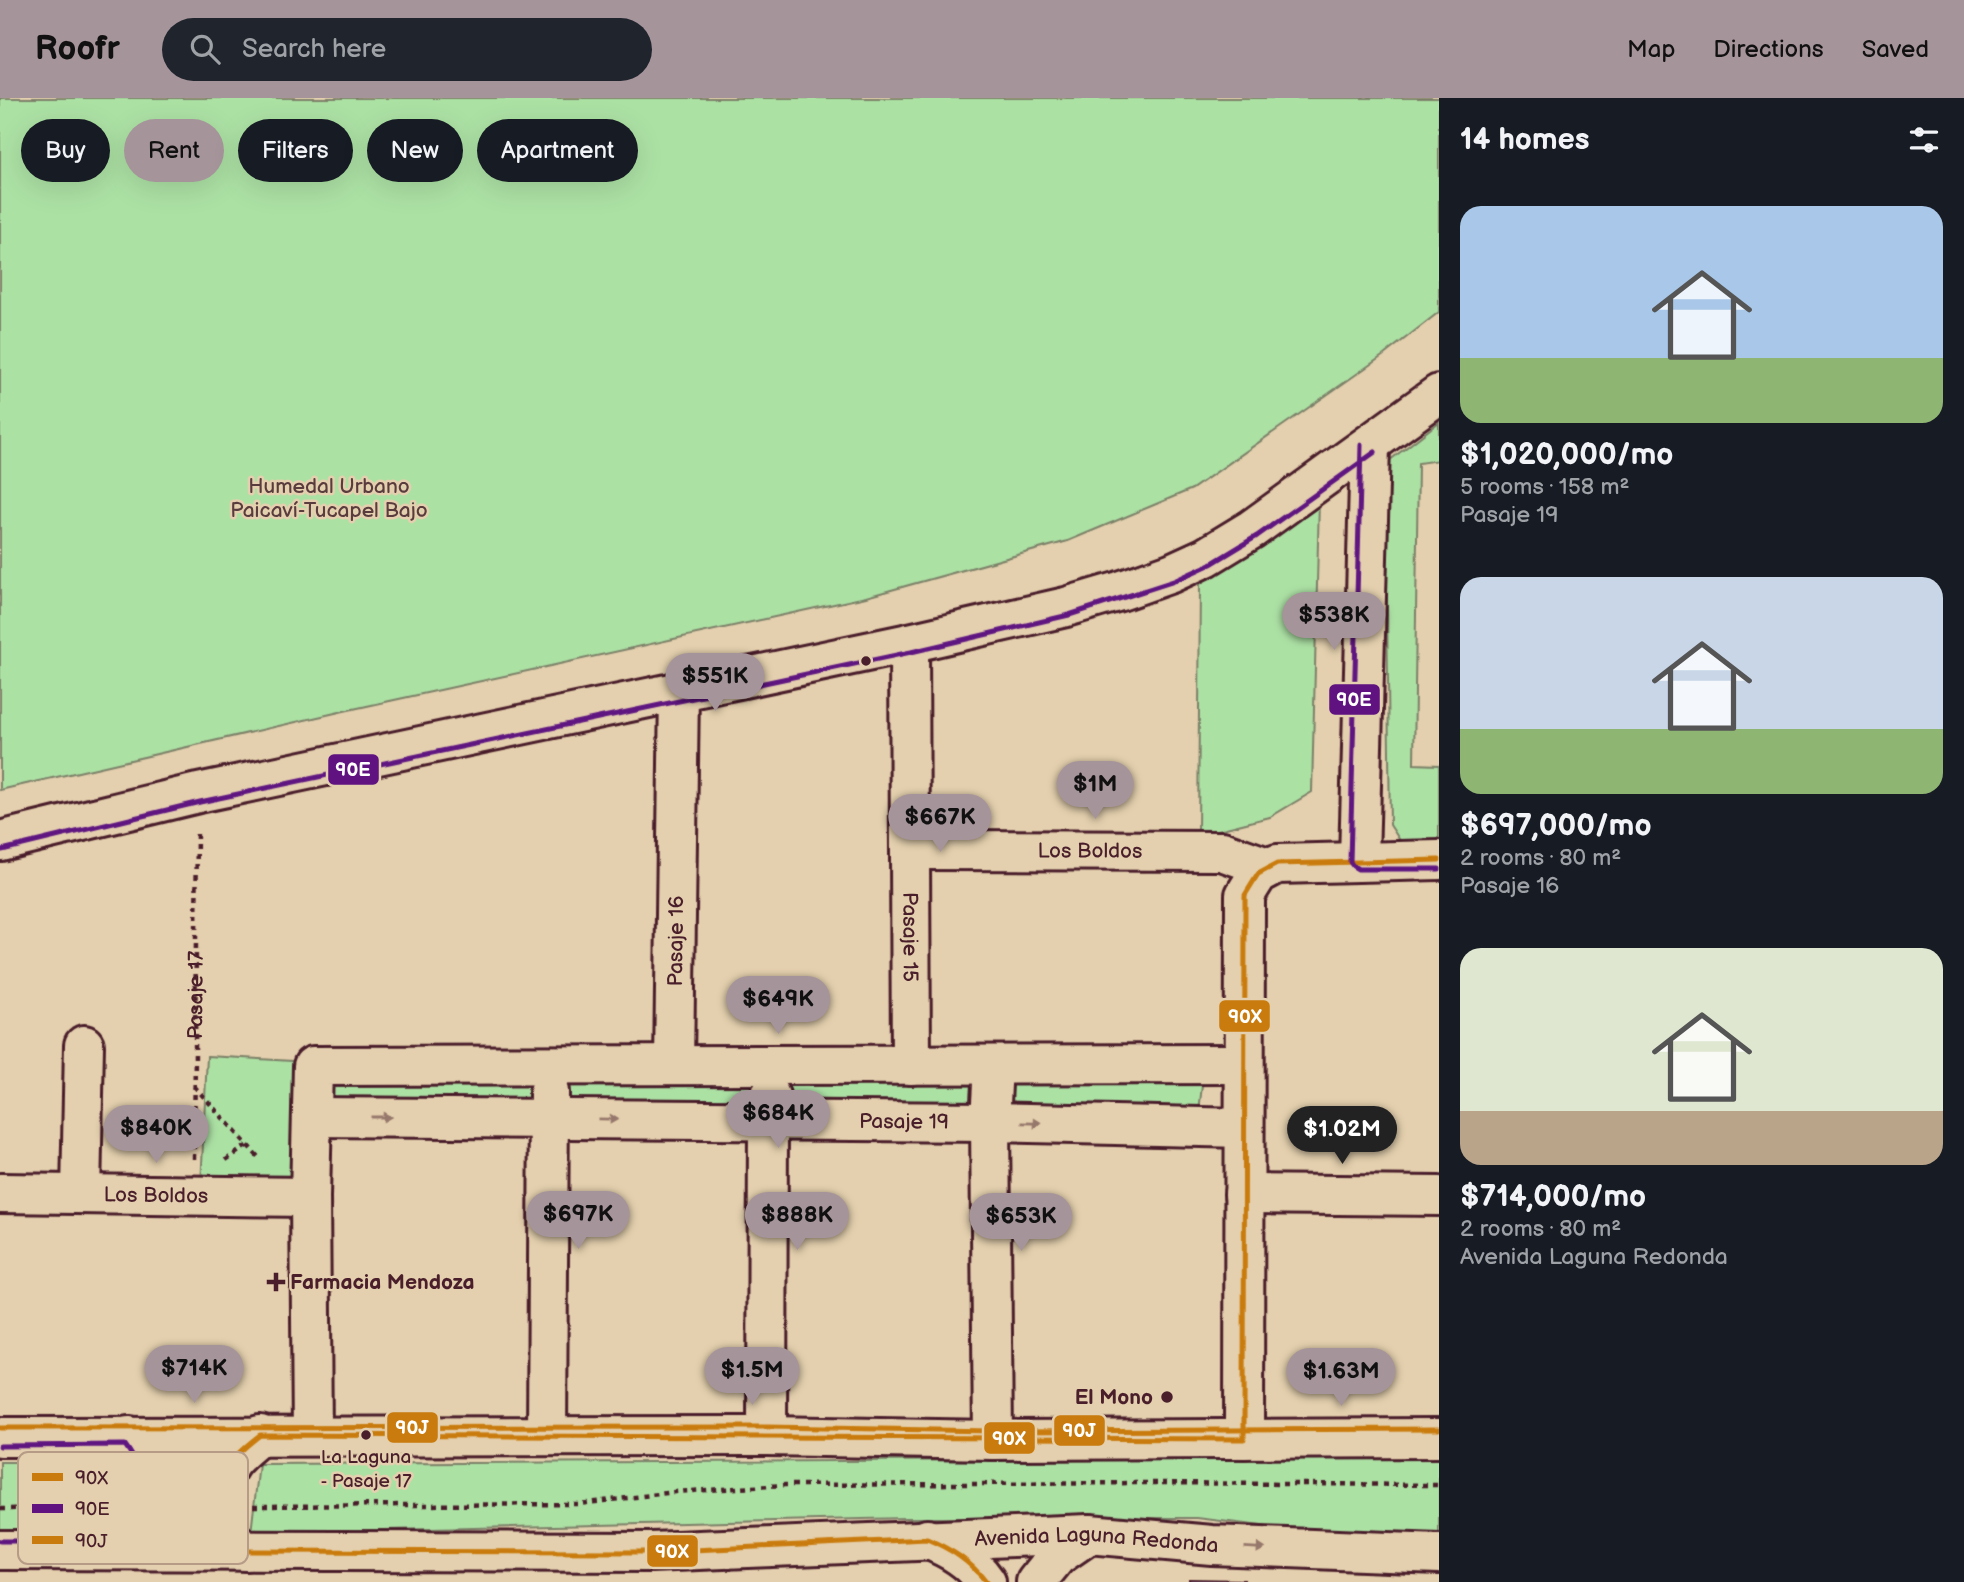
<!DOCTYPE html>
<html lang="en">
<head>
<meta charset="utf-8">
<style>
  body { margin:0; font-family:"Balsamiq Sans",sans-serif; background:#20242c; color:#f1f3f6; height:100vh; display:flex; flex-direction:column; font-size:26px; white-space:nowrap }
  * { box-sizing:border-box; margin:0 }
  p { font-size:23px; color:#9ea1a6 }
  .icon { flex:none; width:38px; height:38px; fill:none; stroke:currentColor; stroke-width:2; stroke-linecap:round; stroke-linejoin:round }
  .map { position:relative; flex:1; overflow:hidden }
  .side { display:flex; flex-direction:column; background:#171b24; width:525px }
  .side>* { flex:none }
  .banner { position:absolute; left:21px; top:21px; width:665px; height:63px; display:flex; gap:14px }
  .price { position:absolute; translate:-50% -60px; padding:0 16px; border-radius:24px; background:#a6949b; color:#111; font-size:23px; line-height:46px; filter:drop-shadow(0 2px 4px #0008) }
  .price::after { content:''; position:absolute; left:50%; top:42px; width:21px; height:16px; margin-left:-10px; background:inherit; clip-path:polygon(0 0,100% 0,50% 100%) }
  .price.current { background:#222; color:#fff }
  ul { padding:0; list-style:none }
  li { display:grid; align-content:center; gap:14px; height:371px; padding:0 21px }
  li span { display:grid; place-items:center; height:217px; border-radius:21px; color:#555 }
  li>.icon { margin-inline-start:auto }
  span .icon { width:126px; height:126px; fill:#fffc; stroke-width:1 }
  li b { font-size:30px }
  h2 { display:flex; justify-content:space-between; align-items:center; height:84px; padding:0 21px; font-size:30px }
  .tag { padding:0 24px; border-radius:32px; background:#171b24; box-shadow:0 7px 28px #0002; font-size:24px; line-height:63px }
  .tag.current { background:#a6949b; color:#111 }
  header { display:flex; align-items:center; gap:42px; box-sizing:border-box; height:98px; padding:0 35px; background:#a6949b; color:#111 }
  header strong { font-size:33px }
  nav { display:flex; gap:38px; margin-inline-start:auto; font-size:24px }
  .search { width:490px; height:63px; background:#20242c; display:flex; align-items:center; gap:18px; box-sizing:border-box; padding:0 24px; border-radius:38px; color:#9ea1a6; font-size:26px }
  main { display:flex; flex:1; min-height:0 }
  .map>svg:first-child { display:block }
</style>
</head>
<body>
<header>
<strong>Roofr</strong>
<div class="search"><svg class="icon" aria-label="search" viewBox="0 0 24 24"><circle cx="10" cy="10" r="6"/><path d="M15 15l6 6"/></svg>Search here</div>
<nav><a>Map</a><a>Directions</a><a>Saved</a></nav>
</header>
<main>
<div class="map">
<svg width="1439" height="1484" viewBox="0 0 1439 1484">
  <rect width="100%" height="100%" fill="#e4d0ae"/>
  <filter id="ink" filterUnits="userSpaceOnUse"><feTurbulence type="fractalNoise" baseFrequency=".0143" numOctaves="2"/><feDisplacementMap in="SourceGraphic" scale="14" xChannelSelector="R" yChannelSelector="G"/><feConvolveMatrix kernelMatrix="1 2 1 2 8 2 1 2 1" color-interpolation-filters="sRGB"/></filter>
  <g filter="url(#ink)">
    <path fill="#ace1a4" stroke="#7b8068" stroke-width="2" d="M0,0H1439V214L1384,257L1192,391L1068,443L866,499L344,613L0,692Z
      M1439,324V362L1418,365L1414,666L1439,667V743L1401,744L1390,727L1385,366Z
      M1319,402L1312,694L1270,719L1198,737L1200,486Z
      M207,958L292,963L294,1082L201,1089Z
      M316,977L1202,987L1199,1014L316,1006Z
      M1439,1360V1439L1310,1434L1197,1420H906L251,1435L259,1366Z
      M0,1364H65L92,1367L102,1385L101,1411L90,1424L70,1435L0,1434Z"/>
    <path fill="#b1b5e6" stroke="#4a1f2b" stroke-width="2" d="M1189,1481L1244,1482V1484H1189Z"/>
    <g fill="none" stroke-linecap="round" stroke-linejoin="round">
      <g stroke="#4a1f2b" stroke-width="44">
        <g id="street">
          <path id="s2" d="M909,545L911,967"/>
          <path id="s3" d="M910,752L1222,753L1267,769"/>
          <path d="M1359,762L1370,347"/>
          <path id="s4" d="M674,967L679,592"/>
          <path id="s5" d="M312,1019L990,1024L1244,1030"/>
          <path id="s6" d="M0,1095L310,1099"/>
          <path d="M81,1096L84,947"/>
          <path d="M1244,1096L1439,1098"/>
          <path d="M312,1337L310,1099L313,968L1243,966"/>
          <path d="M547,1338L549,994"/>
          <path d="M767,1338L768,1022L770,998"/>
          <path d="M1244,1341L1245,797L1258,776L1277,766L1439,762"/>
          <path d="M993,1342L990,1024L993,967"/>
        </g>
      </g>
      <g stroke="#4a1f2b" stroke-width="44">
        <g id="secondary">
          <path d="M0,743L198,695L909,545L1066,509L1120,493L1171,475L1206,459L1252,431L1439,296"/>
          <path d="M129,1338C165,1381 155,1405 135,1452"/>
          <path d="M0,1339L767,1338L993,1342L1439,1340"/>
          <path d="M927,1441C951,1451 971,1462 986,1484"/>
          <path id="s7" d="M0,1452L651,1454L1089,1436L1212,1447L1439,1456"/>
          <path d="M245,1453C215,1430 209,1395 231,1364C239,1354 251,1345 260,1337"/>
          <path d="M1036,1484L1057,1458L1089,1436"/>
        </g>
      </g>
      <g stroke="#4a1f2b" stroke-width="4.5" stroke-dasharray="5 5" stroke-linecap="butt">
        <path d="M194,988L261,1062"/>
        <path id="s1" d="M194,1061L197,731"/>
        <path d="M226,1062L248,1047"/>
        <path d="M253,1408L579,1406L675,1394L785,1387L1149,1385L1439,1387"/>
        <path d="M0,1411L115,1410"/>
      </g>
      <use href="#street" stroke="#e4d0ae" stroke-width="38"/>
      <use href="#secondary" stroke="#e4d0ae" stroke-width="38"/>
      <g stroke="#e4d0ae" stroke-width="10">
        <path id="bus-1" d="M986,1484C970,1463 951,1451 927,1441L651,1454L245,1453C218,1429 208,1395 231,1364C239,1353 250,1345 260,1337L1244,1341L1245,797L1258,776L1277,766L1439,762"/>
      </g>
      <g stroke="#e4d0ae" stroke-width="10">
        <path id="bus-2" d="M1361,347L1350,764L1353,768L1358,771H1439
          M2,752L200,704L911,554L1069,517L1174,483L1211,466L1257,438L1375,354
          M0,1443H129C146,1404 151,1383 125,1347L0,1348"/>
      </g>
      <g stroke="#e4d0ae" stroke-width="10">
        <path id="bus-3" d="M0,1330L767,1329L993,1333L1439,1331"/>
      </g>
      <use href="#bus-1" stroke="#c97b0d" stroke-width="5"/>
      <use href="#bus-2" stroke="#5f1280" stroke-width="5"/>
      <use href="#bus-3" stroke="#c97b0d" stroke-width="5"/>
    </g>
    <defs><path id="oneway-solid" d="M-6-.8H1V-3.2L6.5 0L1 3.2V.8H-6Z" transform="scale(1.75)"/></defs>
    <g fill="#97786c">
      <use href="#oneway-solid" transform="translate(381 1019)"/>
      <use href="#oneway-solid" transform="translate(608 1021) rotate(1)"/>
      <use href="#oneway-solid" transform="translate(1032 1025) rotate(1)"/>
      <use href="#oneway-solid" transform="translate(1255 1450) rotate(3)"/>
    </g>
  </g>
  <g fill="#4a1f2b" stroke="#e4d0ae" stroke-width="2.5">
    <circle cx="866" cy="563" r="6"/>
    <path d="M272.5 1173.5h7v7h7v7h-7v7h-7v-7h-7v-7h7z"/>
    <circle cx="1167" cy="1299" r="7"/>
    <circle cx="366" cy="1337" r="6"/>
  </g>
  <g text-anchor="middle" stroke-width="5" stroke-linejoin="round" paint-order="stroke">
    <g font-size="19" fill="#4a1f2b" stroke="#e4d0ae">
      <text x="366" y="1365">La Laguna<tspan x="366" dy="24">- Pasaje 17</tspan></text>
    </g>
    <g font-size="21" fill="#593c3d" stroke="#e4d0ae">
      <text x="329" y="395">Humedal Urbano<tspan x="329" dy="24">Paicaví-Tucapel Bajo</tspan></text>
    </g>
    <g font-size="21" fill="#4a1f2b" stroke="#e4d0ae">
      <text dy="7" stroke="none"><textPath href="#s3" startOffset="180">Los Boldos</textPath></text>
      <text dy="7" stroke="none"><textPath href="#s2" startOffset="294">Pasaje 15</textPath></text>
      <text dy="7" stroke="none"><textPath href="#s4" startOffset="124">Pasaje 16</textPath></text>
      <text dy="7" stroke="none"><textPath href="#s1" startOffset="164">Pasaje 17</textPath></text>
      <text dy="7" stroke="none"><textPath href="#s5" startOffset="592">Pasaje 19</textPath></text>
      <text dy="7" stroke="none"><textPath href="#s6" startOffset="156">Los Boldos</textPath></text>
      <text dy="7" stroke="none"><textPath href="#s7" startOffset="1097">Avenida Laguna Redonda</textPath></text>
    </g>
    <g font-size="21" font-weight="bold" fill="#4a1f2b" stroke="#e4d0ae" text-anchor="start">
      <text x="290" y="1191">Farmacia Mendoza</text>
      <text x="1153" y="1306" text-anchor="end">El Mono</text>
    </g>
  </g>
  <rect x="18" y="1354" width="230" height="112" rx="10" fill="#e4d0ae" stroke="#b69b87" stroke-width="2"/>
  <rect x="32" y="1375" width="31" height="8" fill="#c97b0d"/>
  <rect x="32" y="1406" width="31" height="9" fill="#5f1280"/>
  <rect x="32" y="1438" width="31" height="8" fill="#c97b0d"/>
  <g font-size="19" fill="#4a1f2b">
    <text x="75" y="1386">90X</text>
    <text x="75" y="1417">90E</text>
    <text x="75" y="1449">90J</text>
  </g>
  <g stroke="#e4d0ae" stroke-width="2.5">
    <rect x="1328" y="585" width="53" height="33" rx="7" fill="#5f1280"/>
    <rect x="327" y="655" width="53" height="33" rx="7" fill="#5f1280"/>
    <rect x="1218" y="901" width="53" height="34" rx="7" fill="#c97b0d"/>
    <rect x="386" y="1313" width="53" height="33" rx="7" fill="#c97b0d"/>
    <rect x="1053" y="1316" width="53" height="33" rx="7" fill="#c97b0d"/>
    <rect x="983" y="1323" width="53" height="34" rx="7" fill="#c97b0d"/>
    <rect x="646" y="1436" width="53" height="34" rx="7" fill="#c97b0d"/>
  </g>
  <g font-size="19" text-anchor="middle" font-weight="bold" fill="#fff">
    <text x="1354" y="608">90E</text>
    <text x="353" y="678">90E</text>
    <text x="1245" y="925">90X</text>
    <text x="412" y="1336">90J</text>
    <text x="1079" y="1339">90J</text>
    <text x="1009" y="1347">90X</text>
    <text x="672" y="1460">90X</text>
  </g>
</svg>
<b class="price" style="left:1334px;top:554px">$538K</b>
<b class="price" style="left:715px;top:615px">$551K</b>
<b class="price" style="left:1095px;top:723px">$1M</b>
<b class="price" style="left:940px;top:756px">$667K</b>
<b class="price" style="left:778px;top:938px">$649K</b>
<b class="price" style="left:778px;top:1052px">$684K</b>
<b class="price" style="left:156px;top:1067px">$840K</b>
<b class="price current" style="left:1342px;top:1068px">$1.02M</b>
<b class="price" style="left:578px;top:1153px">$697K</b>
<b class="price" style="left:797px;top:1154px">$888K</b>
<b class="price" style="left:1021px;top:1155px">$653K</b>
<b class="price" style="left:194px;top:1307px">$714K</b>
<b class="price" style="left:752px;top:1309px">$1.5M</b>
<b class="price" style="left:1341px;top:1310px">$1.63M</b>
<div class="banner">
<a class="tag">Buy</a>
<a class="tag current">Rent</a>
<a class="tag">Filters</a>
<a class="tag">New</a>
<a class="tag">Apartment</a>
</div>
</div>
<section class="side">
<h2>14 homes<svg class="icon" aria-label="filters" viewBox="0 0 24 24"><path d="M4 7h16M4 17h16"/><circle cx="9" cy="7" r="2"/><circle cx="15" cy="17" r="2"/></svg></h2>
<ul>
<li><span style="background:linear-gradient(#a9c7e8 70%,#8fb573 0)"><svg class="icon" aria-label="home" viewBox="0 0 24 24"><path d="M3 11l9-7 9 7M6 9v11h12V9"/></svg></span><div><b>$1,020,000/mo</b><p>5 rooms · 158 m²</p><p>Pasaje 19</p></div></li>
<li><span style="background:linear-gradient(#c9d6e8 70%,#8fb573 0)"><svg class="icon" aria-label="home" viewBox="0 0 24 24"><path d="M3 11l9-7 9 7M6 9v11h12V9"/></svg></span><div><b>$697,000/mo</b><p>2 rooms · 80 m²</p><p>Pasaje 16</p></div></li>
<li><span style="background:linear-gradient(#dfe7d0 75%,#b9a48a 0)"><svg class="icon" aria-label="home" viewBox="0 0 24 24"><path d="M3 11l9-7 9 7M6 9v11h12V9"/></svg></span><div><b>$714,000/mo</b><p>2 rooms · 80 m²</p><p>Avenida Laguna Redonda</p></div></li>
</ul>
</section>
</main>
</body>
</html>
